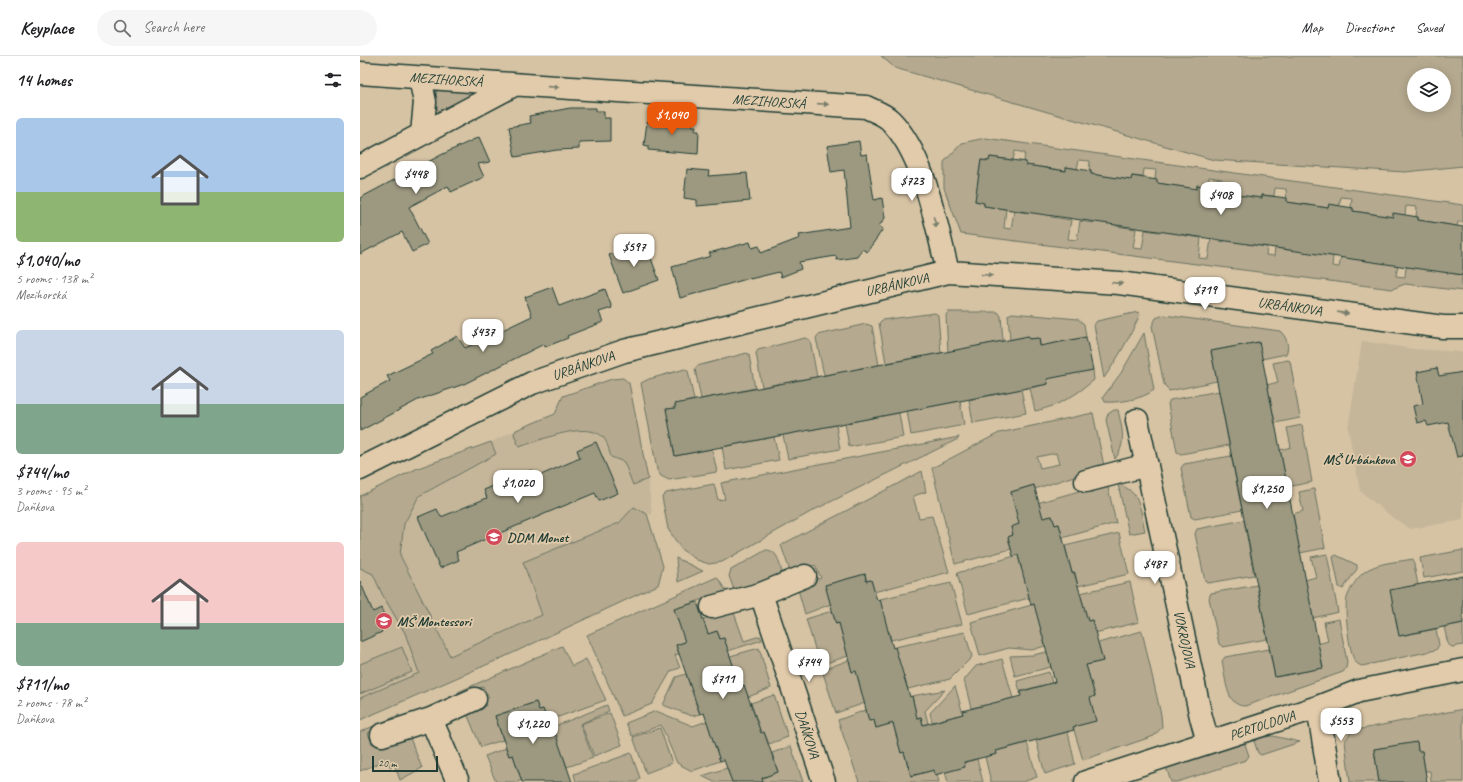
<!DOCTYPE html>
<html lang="en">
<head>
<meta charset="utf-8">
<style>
  body { margin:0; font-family:Caveat,sans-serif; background:#f6f6f6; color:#202124; height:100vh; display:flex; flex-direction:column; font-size:15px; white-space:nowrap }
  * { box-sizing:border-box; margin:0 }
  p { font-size:13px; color:#757577 }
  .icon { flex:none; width:22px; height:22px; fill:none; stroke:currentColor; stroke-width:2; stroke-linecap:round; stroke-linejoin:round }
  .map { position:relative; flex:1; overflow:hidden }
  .side { display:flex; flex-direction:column; background:#fff; width:360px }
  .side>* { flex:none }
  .controls { position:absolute; left:1047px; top:12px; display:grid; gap:8px }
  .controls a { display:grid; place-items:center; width:44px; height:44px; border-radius:50%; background:#fff; box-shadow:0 2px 10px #0003; font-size:20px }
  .scale { position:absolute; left:12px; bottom:10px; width:66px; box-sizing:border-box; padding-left:4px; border:2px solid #1f3d34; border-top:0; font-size:11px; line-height:14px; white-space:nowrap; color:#1f3d34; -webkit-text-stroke:3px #e2cbab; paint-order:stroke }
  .price { position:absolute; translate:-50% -34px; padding:0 9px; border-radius:8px; background:#fff; color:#222; font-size:13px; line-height:26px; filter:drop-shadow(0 1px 2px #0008) }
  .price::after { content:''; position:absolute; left:50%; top:24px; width:12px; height:9px; margin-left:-6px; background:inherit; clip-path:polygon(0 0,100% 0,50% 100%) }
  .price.on { background:#ea580c; color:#fff }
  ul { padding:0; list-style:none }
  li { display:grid; align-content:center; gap:8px; height:212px; padding:0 16px }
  li span { display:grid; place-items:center; height:124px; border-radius:6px; color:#555 }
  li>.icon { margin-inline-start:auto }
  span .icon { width:72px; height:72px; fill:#fffc; stroke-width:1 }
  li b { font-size:17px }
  h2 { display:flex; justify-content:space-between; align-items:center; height:48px; padding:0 16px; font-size:17px }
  header { display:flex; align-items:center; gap:24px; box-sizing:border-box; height:56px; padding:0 20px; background:#fff; border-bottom:1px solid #e0e0e0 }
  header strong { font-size:19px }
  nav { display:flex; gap:22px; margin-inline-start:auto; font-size:14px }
  .search { width:280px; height:36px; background:#f6f6f6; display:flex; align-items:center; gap:10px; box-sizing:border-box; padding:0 14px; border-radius:22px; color:#757577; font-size:15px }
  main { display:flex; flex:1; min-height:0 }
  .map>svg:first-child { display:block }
</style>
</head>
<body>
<header>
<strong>Keyplace</strong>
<div class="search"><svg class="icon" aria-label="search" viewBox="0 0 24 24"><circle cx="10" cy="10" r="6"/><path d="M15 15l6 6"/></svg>Search here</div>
<nav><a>Map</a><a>Directions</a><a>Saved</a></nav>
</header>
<main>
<section class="side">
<h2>14 homes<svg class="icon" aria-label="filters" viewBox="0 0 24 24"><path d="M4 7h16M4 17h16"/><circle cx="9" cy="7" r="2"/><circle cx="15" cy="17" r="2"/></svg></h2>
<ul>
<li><span style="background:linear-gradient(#a9c7e8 60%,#8fb573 0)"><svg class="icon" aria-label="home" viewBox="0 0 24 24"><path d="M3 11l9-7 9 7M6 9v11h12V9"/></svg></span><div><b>$1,040/mo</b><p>5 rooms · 138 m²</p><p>Mezihorská</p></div></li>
<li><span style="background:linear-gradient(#c9d6e8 60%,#7fa58c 0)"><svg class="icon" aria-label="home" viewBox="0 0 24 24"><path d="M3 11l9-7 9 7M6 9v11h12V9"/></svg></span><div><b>$744/mo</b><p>3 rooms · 95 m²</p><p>Daňkova</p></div></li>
<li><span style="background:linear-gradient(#f6c9c9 65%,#7fa58c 0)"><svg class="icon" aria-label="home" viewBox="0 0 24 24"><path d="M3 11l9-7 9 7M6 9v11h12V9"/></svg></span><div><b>$711/mo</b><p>2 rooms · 78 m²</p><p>Daňkova</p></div></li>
</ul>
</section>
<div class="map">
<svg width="1103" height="726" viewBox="0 0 1103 726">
  <rect width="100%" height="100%" fill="#d6c3a4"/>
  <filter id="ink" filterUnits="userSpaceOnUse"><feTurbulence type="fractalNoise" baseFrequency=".025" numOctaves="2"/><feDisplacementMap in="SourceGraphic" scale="8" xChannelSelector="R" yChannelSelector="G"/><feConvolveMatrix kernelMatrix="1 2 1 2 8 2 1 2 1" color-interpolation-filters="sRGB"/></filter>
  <g filter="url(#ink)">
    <path fill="#c5b69a" d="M1002,285L1054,293L1103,296V464L1051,473L1033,462L1000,435L988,372Z
      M230,373L243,381L251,401L264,406L273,428L288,423L292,459L287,458L274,452L259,467L164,506L182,559L90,600L40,499L44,468L59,440L136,398L131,386L156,374L154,378L191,381L217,374Z
      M0,503L19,505L75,624L0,656Z"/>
    <path fill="#b5a98f" stroke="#6a7362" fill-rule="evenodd" d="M521,0H1103V110L1045,116L854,104L535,12ZM1054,19H1084V49H1054Z
      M80,32L112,35L113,41L81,56L77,53L76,37Z
      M625,82L1103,149V166H1098L1097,170L1058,164V161L1056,160L1057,151L1046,150L1045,159L1033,158V161L993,155V152L991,151L992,142L981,141L979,150L969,148L968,152L927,146L926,133L915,132L914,140L902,139V143L862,137L863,133L861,132L862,123L849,121L848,131L837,129V133L797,127V123H795L796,114L784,113L783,121L772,120L771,124L731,118V115L729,114L730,105L719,104L717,113L707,111L706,115L666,109V106L664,105L665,97L655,95L653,104L630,101L629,105L621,104L615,145L624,147V150L646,153L644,172L651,173L654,155L668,157V153L691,156V161L711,164L708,183L717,184L720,165L733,167L734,163L756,166V170L776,173L773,192L782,193L785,174L799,176V172L822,176L821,179L841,182L839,202L848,203L851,183L864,186L865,181L887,184V188L907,191L906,199L914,200L915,192L929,194L930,190L973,200L972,210L979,211L981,201L1038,209L1036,220L1045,221L1046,211L1083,212V216L1102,219L1101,230L1103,231V235L1045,228L1032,233L601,178L584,132V106L602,87Z
      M588,256H638L641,260L643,285L588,296L586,259Z
      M778,256L780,258C770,281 758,302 744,322L734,269L737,265Z
      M575,257L578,259L581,297L526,307L519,267L522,264Z
      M652,257L718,263L724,268L726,281L703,286L709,318L733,314L734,324C716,339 699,350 675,355L670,332L688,328L679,282L669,283L668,280L650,284L648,259Z
      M804,259L920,275C926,280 930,290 926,298L902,303L898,286L851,295L857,325L809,335L804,328L792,270L796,262Z
      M506,268L512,270L519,309L500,312L484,320L483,316L464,319L456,282L458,279Z
      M784,277L794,334C783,343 759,347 745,346L743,341L761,317Z
      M445,282L450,284L457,321L438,324V328L422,332L421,327L402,331L396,297L398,294Z
      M387,297L389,299L395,332L376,336L377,340L360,339L341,343L335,313L337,310Z
      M928,304L930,305L940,362L915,367L907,329L918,326L913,307Z
      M325,313L328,315L334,344L315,348V352L307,353L315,400L352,393L357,416L309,424L301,420L297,414L281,327L289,323Z
      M263,322L269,327L288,423L273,429L264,406L251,401C249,395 247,385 243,381C226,364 179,385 159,391L154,378L156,374L195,358L203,340L252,323Z
      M661,333L666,357L613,367L609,344Z
      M859,335L869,389L821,398L817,396L808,348L810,344Z
      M600,345L604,369L551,379L547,355Z
      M754,354H758C762,372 767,387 755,403L746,364L748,358Z
      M539,357L543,381L489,391L485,367Z
      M733,357L744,410L675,433L674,429L651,436L656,453L747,427L756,467L702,482L699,468L695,469L692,460L651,471L653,479L648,481L651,493L595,508L572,412L639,377ZM696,397L699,408L680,412L677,401Z
      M476,369L480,393L428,403L423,379Z
      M942,369L952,426L927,431L920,394L931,391L927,372Z
      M414,381L419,404L366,414L362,391Z
      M599,381L598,383L454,454L362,506L349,508L337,504L322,494L308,473L302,441L306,437L354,428L358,444L365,443L361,427Z
      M131,386L136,398L59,440L44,468L40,499L90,600L182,559L163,506L259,467L274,451L287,458L303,510L298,529L142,602L0,664V642L59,617L45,577L22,538L13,518L0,512V440L58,412Z
      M871,400L882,454L835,463L831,461L821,412L824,408Z
      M562,415L566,436L553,440L559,462L572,460L589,516L514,536L511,524L507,525L505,518L466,529L471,548L445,558L437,530L461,522L455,509L431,518L421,489Z
      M758,428C781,436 780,453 785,475L769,478Z
      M954,433L965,492L940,497L933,458L943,455L939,436Z
      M884,464L894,519L848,527L845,525L835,478L837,473Z
      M759,477L769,518L718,530L715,516L712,517L705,490Z
      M406,494C419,494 419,509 423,519L374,534L369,520L371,514Z
      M1103,494V515L1064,522L1060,502Z
      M967,498L978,556L953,562L945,524L956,521L951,501Z
      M658,499L661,512L666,511L670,527L666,528L669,542L608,558L597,517Z
      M976,499L997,509V513L983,533L979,531L973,501Z
      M316,502L343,515L318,526Z
      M1053,503L1058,529L1040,580L1076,573L1079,589L1076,594L1002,610C999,609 997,608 995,605C989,597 984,552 987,542C990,533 996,523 1003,517C1016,506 1038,506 1053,503Z
      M357,521L366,535L315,553L320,570L373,554L384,585L400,580L402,584L368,595L364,582L360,583L357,575L316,589L319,598L315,599L320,612L311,615L292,648L262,660L227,579Z
      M770,526L779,566L735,577L732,564L728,565L720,537Z
      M591,527L602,568L531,584L529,575L525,576L520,543Z
      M897,529L907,583L863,591L859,588L849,542L851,537Z
      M675,548L685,590L672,594L649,592L620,600L611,566Z
      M472,555L476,568L479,567L488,600L460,609L446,563Z
      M979,563L987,606L986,612L983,616L885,650C865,650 866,621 862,605L865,601L909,593L915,621L962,612L958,588L968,585L964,566Z
      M1103,567V589L1092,591L1088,588L1084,571Z
      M782,575L801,659L802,671L794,680L723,704L713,671L730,642L735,640L726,609L743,605L738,587Z
      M605,576L612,601L590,623L548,633L544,621L540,622L535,591Z
      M202,590L212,610L226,603L246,644L187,665L183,653L179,654L176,646L135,660L143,684L121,691L105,653L129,641L123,631L99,639L98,636Z
      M42,591L52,616L0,638V608Z
      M399,592L411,632L388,641L384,629L380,630L370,600Z
      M691,595V611L655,620L650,600L673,599Z
      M642,603L653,642L641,645L642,649L626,653L625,649L611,652L604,624L616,610Z
      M489,604L496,615L505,647L476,657L462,614Z
      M689,616L692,627L660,635L657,625Z
      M326,618L330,630L334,629L339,644L335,646L340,658L332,660L303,649L316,621Z
      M595,630L603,658L572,666L570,657Z
      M585,634L565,655L568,667L563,669L561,661L555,662V653L552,640Z
      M414,639L428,681L409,688L404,676L401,677L391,647Z
      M247,649L249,655L220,668L233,702L207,711L203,700L199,701L194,685L198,684L193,671Z
      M1103,653V726H1071L1070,715H1065L1062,695H1058L1057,687L1014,693L1019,726H990L985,685L992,675Z
      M506,654L509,665L514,664L516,672L533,667L541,697L544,696L551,720L574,714L575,719L577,718L579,726H499L478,664Z
      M296,655L333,670L347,665L360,705L332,715L317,707L301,669L272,680L266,667Z
      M250,657L262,689L234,700L221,668Z
      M39,659L42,664L8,677L12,688L48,677L62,712L40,724L35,710L31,712L27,704L0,715V676Z
      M300,672L312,707L286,717L273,681Z
      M708,676L715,708L685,718L676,684Z
      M913,680L940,686L901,699L898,697L893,682Z
      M884,685L889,700L886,704L817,726H811L806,711Z
      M667,687L677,721L663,726H631L625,701L637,698L636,695Z
      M431,690L443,726H403L402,722L418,716L412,697Z
      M146,692L149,700L153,699L162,724L157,726H136L125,700Z
      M271,697L280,722L277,726H216L214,718Z
      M617,703L623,726H588L585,716L604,707Z
      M367,712L371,723L376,726H354L342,720Z"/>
    <path fill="#9d9981" stroke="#1f3d34" d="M210,52H236V55H244V62H250V85L219,86V93L197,94L155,101L149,71L171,67L169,60Z
      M291,62L332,65V70H336L335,75H339L338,98L288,94V90L284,89L287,66L291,67Z
      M119,81L130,106L118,108L124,121L91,136L88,130L49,151L68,188L52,196L42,176L0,198V142L81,99Z
      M499,85L501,99L507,98L514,144L522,142L525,162L519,170L523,173L507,196L502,193L497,201L477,204L476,200L439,206L441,213L421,221L419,216L390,223V222L320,242L312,211L351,200L349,197L390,186L392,192L399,190L401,197L440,182L439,179L490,171L484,114L471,116L467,90Z
      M630,101L666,106V109L706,115V111L731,115V118L771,124L772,120L797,124V127L837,133V129L863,133L862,137L902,142V139L927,142V146L968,152L969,148L993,152V155L1033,161V157L1058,161V164L1103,171V219L624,150V147L615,145L621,104L629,105Z
      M327,113L349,115L348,120L387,117L390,145L337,150V144L324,142Z
      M285,186L299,224L263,237L249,199Z
      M192,231L199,250L245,233L252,252L239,256L243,266L207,280L208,282L185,291L184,288L104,328L58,344L0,375V341L30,325L27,320L73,298L71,295L97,280L105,292L172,260L165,241Z
      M669,280V283L679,282L680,290L726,281L733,314L687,323L688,328L315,400L306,353L315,352V348Z
      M899,286L963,612L915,621L851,295Z
      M1077,312L1079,320L1103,316V400L1097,401L1088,366L1068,370L1066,365L1057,367L1053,350L1063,348L1057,316Z
      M236,386L258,437L239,445L235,437L189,456L96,496L99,504L80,512L58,461L77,453L81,461L127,442L124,434L171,414L174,422L220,402L217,394Z
      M674,429L683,462L692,460L695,469L699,468L712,517L714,516L728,565L732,564L743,605L726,609L735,640L730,642L736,665L713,671L714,674L636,695L637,698L604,706L605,711L575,719L574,714L551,720L544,696L541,697L533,667L516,672L514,664L509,665L496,615L492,616L479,567L476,568L465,529L505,518L506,525L511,524L517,544L520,543L528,575L533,592L535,591L550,641L552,640L557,662L561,661L563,669L603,658L602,655L661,640L660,636L695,626L674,548L671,549L658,499L653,500L648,481L653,479L651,471L659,468L651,436Z
      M1103,520V567L1039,580L1030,534Z
      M0,525L13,556L21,552L28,568L20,572L22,576L0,586Z
      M337,546L348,578L357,575L360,583L364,582L380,630L384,629L401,677L404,676L418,716L402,722L403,726H372L364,704L360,705L344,657L340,658L316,589L325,586L314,553Z
      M176,646L179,654L183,653L190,672L193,671L212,726H162L153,699L149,700L135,660Z
      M1057,686L1058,695H1062L1067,726H1019L1014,693Z"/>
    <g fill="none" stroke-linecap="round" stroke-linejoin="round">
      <g stroke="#1f3d34" stroke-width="25">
        <path id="minor" d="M0,17L165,29L506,51C514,55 524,58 530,64C565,99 576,169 588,216
          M60,22L65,46L62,78
          M0,111L154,29
          M777,364L841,661L848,686
          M0,413L172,327L264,295L588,216L759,227L1083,271H1103
          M726,425L787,409
          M401,538L464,726
          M352,551L401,538L445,520
          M958,651L970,726
          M71,663L98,726
          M22,679L71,663L115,643
          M726,726L958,651L999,635L1103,614"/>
      </g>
      <use href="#minor" stroke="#e2cbab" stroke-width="22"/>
    </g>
    <defs><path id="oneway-solid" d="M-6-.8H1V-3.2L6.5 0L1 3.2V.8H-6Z"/></defs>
    <g fill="#777d6a">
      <use href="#oneway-solid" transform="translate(193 31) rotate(4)"/>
      <use href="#oneway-solid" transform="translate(463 48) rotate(4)"/>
      <use href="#oneway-solid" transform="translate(575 166) rotate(74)"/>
      <use href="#oneway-solid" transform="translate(627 219) rotate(4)"/>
      <use href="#oneway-solid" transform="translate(757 227) rotate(5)"/>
      <use href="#oneway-solid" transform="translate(983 257) rotate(8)"/>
    </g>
  </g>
  <defs>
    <g id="school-disc" transform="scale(0.9)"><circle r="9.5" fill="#d1495b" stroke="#e2cbab"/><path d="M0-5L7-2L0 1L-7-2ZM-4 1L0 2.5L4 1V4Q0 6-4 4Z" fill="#fff"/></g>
  </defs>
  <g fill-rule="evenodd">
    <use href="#school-disc" x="1048" y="403"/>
    <use href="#school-disc" x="134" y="481"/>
    <use href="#school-disc" x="24" y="565"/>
  </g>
  <g text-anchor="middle" stroke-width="3.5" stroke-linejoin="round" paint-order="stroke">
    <g font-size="14" fill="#1f3d34" stroke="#e2cbab">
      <text transform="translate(86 23) rotate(4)" y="5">MEZIHORSKÁ</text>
      <text transform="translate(409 45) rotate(4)" y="5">MEZIHORSKÁ</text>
      <text transform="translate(537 228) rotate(-13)" y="5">URBÁNKOVA</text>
      <text transform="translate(930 250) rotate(8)" y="5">URBÁNKOVA</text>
      <text transform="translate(223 309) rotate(-19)" y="5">URBÁNKOVA</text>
      <text transform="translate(825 583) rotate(78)" y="5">VOKROJOVA</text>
      <text transform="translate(902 669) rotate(-18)" y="5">PERTOLDOVA</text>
      <text transform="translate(448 678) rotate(72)" y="5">DAŇKOVA</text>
    </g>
    <g font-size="14" font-weight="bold" fill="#1f3d34" stroke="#e2cbab" text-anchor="start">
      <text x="1035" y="408" text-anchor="end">MŠ Urbánkova</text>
      <text x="147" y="486">DDM Monet</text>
      <text x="37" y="570">MŠ Montessori</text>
    </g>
  </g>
</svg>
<div class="controls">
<a><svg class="icon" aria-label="layers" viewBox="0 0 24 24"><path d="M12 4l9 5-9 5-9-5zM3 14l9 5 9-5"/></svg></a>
</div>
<div class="scale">20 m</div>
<b class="price on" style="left:312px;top:80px">$1,040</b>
<b class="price" style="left:56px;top:139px">$448</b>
<b class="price" style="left:552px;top:146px">$723</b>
<b class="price" style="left:861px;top:160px">$408</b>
<b class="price" style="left:274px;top:212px">$597</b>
<b class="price" style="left:845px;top:255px">$719</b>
<b class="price" style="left:123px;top:297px">$437</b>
<b class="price" style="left:158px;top:448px">$1,020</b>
<b class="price" style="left:907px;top:454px">$1,250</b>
<b class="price" style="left:795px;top:529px">$487</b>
<b class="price" style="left:449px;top:627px">$744</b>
<b class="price" style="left:363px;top:644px">$711</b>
<b class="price" style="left:981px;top:686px">$553</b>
<b class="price" style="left:173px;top:689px">$1,220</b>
</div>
</main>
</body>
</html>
